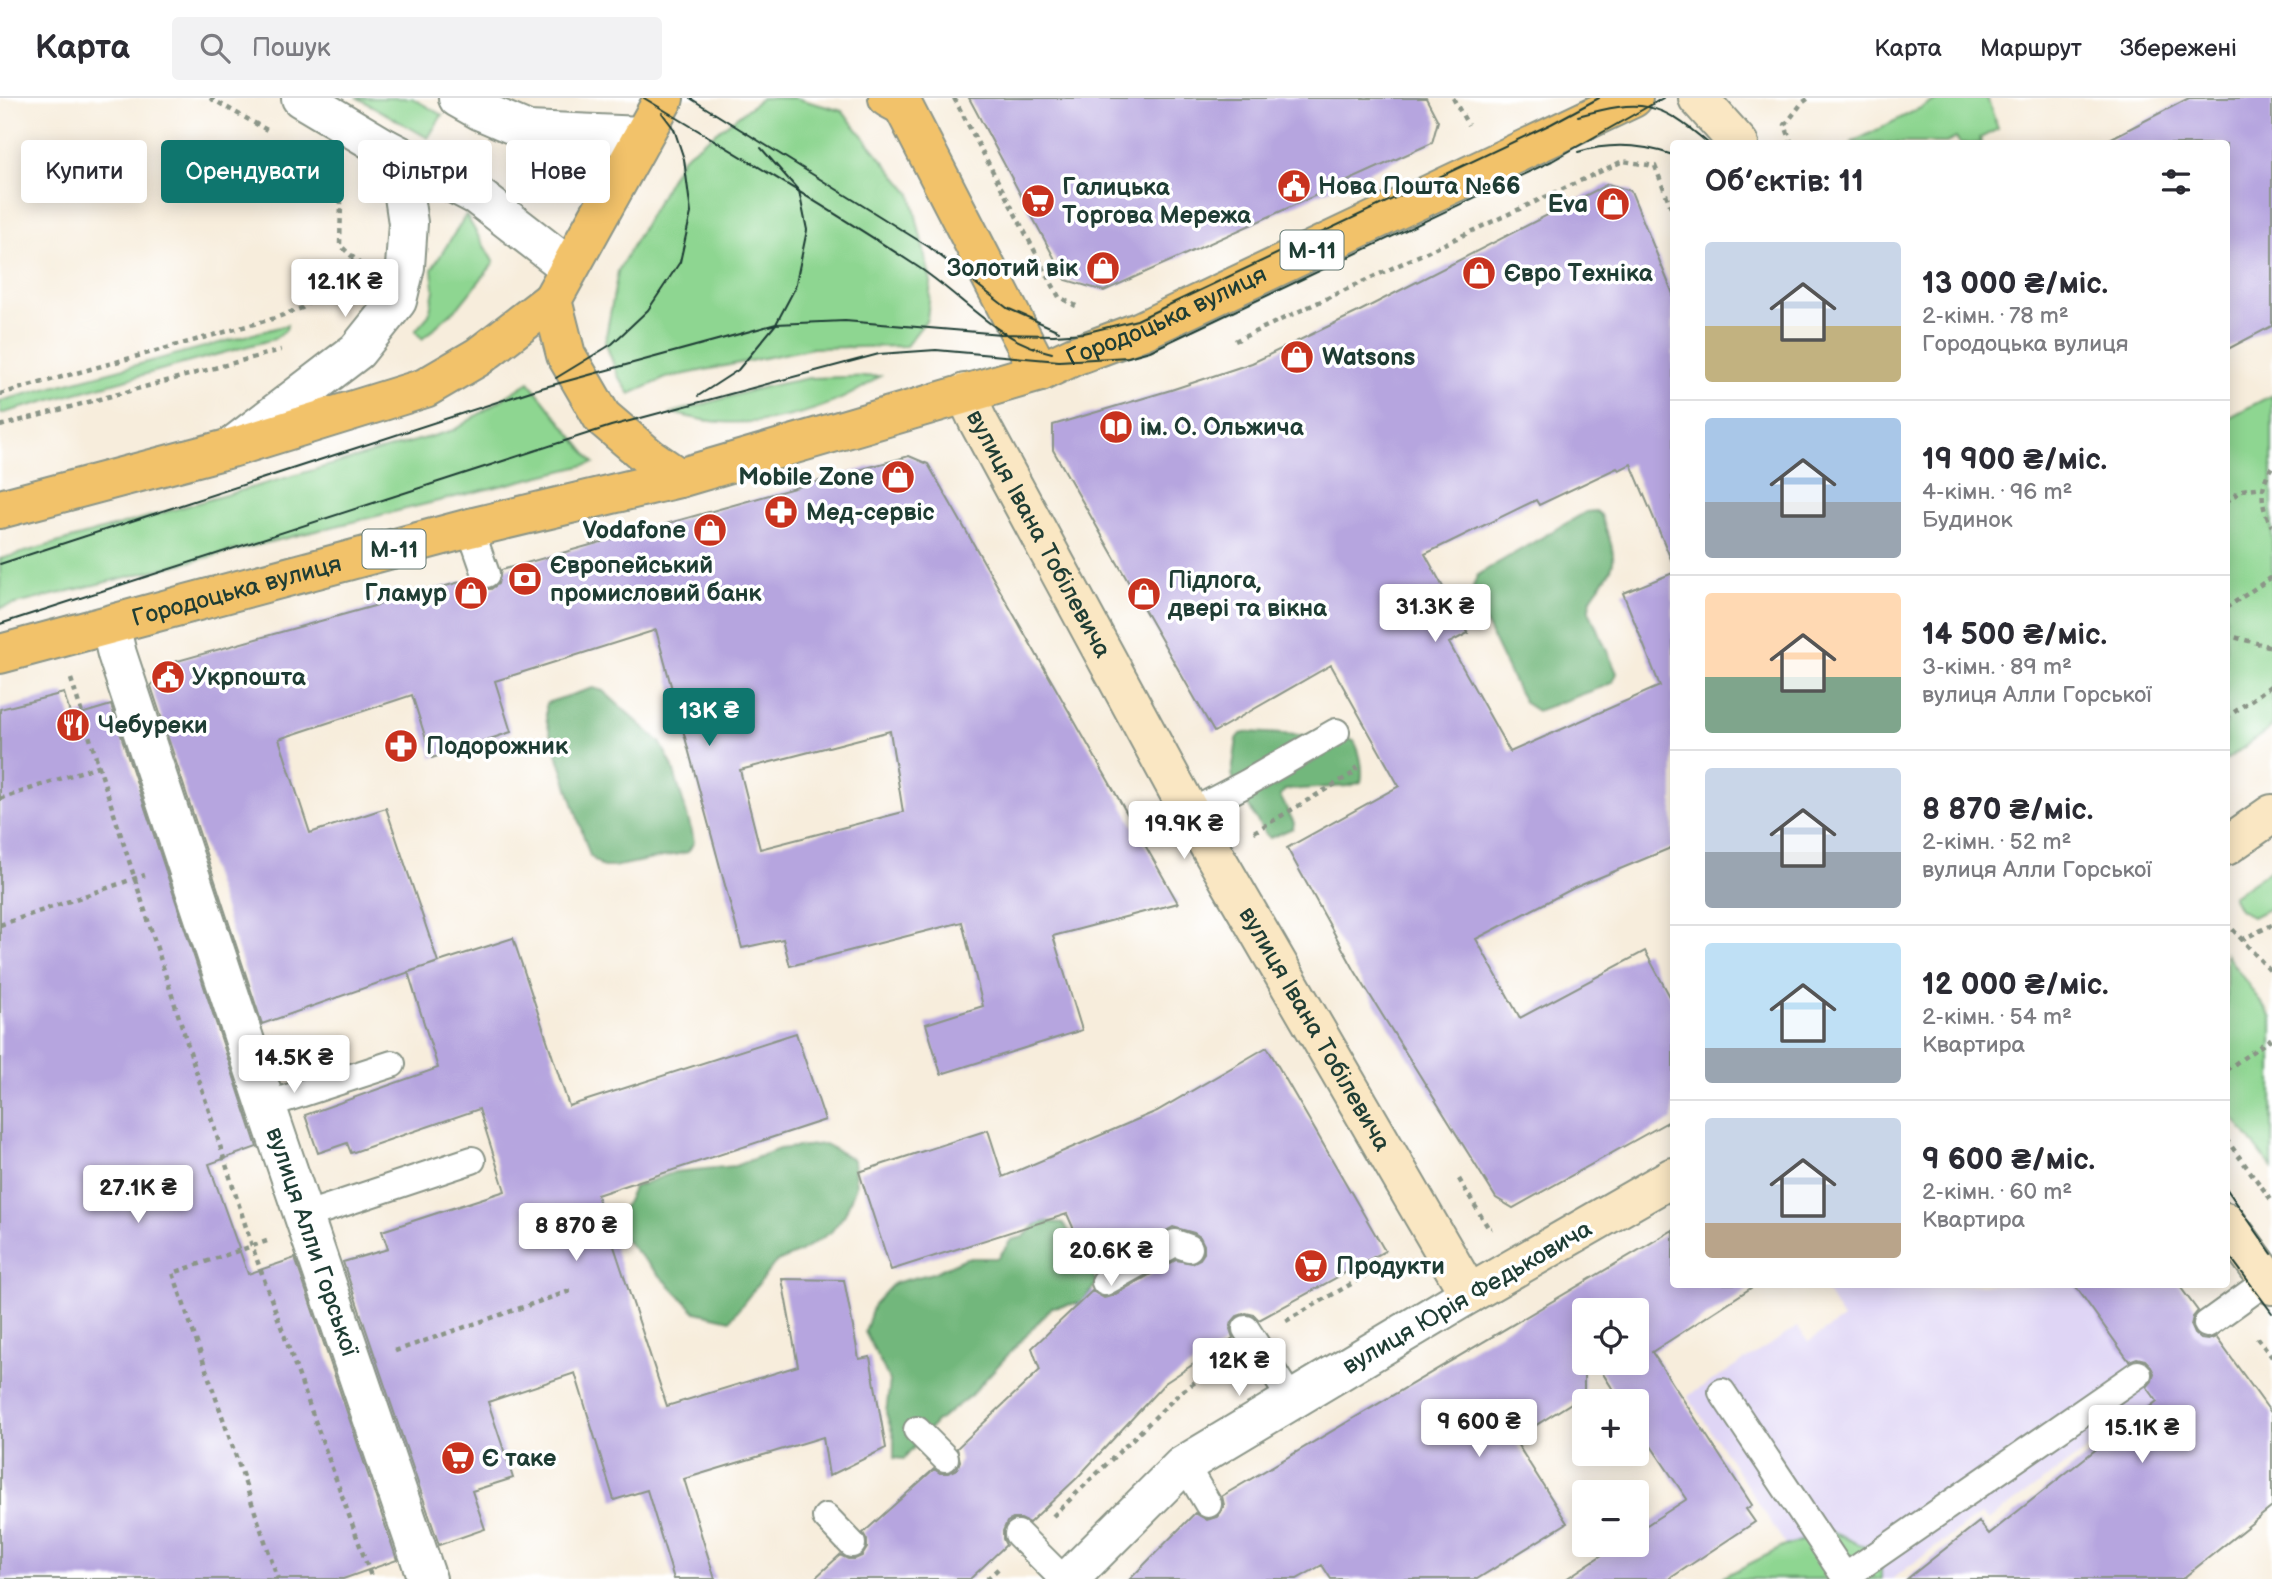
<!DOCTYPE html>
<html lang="uk">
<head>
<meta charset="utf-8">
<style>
  body { margin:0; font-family:"Balsamiq Sans",sans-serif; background:#f2f2f3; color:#2b2b33; height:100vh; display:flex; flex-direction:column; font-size:26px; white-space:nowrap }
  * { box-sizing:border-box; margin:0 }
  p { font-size:23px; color:#7c7c81 }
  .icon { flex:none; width:38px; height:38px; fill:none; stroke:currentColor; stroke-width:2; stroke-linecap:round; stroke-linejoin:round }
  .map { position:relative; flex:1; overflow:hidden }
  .details { position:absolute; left:1670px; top:42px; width:560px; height:1148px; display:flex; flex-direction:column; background:#fff; border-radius:7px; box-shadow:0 4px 18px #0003 }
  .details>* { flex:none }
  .top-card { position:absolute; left:21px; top:42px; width:665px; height:63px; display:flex; gap:14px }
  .buttons { position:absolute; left:1572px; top:1200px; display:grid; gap:14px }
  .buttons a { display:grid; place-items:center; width:77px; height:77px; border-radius:7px; background:#fff; box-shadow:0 4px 18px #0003; font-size:35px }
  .price { position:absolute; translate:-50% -60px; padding:0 16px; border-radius:7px; background:#fff; color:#222; font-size:23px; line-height:46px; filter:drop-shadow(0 2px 4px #0008) }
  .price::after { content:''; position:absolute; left:50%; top:42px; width:21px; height:16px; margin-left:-10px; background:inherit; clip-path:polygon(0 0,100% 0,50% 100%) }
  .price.active { background:#0f766e; color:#fff }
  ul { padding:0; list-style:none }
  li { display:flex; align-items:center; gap:21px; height:175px; padding:0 35px }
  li+li { border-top:2px solid #e1e1e2 }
  li span { display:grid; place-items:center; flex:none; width:196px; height:140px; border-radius:7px; color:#555 }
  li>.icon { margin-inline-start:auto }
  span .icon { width:84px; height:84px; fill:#fffc; stroke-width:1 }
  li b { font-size:30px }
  h2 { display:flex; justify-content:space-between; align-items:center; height:84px; padding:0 35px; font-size:30px }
  .chip { padding:0 24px; border-radius:7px; background:#fff; box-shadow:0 4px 18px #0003; font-size:24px; line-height:63px }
  .chip.active { background:#0f766e; color:#fff }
  header { display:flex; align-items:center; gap:42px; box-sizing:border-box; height:98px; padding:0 35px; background:#fff; border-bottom:2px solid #e1e1e2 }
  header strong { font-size:33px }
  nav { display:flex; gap:38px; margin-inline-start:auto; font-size:24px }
  .search { width:490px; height:63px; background:#f2f2f3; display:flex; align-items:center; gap:18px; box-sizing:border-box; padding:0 24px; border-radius:7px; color:#7c7c81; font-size:26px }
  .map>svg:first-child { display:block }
</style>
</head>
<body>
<header>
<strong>Карта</strong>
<div class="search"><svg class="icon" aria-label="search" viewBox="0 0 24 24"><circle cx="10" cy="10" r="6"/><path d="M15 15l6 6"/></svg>Пошук</div>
<nav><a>Карта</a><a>Маршрут</a><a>Збережені</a></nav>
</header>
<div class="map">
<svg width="2272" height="1481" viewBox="0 0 2272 1481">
  <rect width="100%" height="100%" fill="#fff"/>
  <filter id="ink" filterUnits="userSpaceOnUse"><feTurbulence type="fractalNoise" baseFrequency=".0143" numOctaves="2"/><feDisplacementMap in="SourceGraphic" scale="14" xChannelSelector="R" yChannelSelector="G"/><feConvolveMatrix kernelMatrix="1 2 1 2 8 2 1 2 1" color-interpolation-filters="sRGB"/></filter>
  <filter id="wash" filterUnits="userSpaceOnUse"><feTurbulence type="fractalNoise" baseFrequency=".00686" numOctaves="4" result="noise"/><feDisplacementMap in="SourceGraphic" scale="28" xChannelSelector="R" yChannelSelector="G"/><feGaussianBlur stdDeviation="1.57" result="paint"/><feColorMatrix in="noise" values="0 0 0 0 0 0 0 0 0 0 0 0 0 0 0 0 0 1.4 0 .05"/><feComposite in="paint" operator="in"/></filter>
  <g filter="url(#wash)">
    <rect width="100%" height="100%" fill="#f7eddc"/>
    <path fill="#dfd5f5" d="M1822,1187H2180L2231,1256L2110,1346L2104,1339L1988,1423L1981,1416L1892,1481H1808L1688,1298L1798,1229L1808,1244L1843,1221Z"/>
    <path fill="#8ed691" stroke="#568a62" stroke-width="2" d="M358,0H412L442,17L428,40Z
      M762,0H795L842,13L911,96L931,184L927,221L906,248L813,250L666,280L630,296L618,278L605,244L618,173L682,60Z
      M1940,0H1987L1998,31L1980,40L1981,45H1960L1956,40L1946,45H1851Z
      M466,117L494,165L460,207L422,241L415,233L429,217L434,192L432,171Z
      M287,227L286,232L274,241L0,316V303Z
      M880,278C837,310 774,328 720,324C703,323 688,319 672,315L764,289L809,280Z
      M529,284L594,365L0,510V461L454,332Z
      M2272,297V629L2226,662V321Z
      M2272,771V809L2252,819L2239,811L2232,798Z
      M2226,856L2272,920V1070L2226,1010Z
      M1829,1433L1881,1456V1481H1719L1783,1449Z"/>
    <path fill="#72b77b" stroke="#487a58" stroke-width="2" d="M1596,413L1601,417C1605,431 1617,453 1612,468C1607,485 1588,493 1589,513L1617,575L1613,584L1605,588L1537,613L1525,605L1518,593L1471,495L1477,478L1489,470L1586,414Z
      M593,590L603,593L660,644L672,667L692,734L694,744L688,754L613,769H603L590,758L550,634L546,620V605Z
      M1249,634L1346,640L1354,643C1360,653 1364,672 1361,684L1349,688L1285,692L1280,698L1294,725L1293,730L1270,740L1265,736L1234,684L1232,675L1237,641L1241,636Z
      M824,1046L853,1061L856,1088L845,1116L831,1134L800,1154L775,1165L730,1222L696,1214L624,1141V1109L634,1089L675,1074L735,1068L779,1051Z
      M1040,1123L1063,1125L1077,1145L1097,1185L1081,1205L1052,1209L971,1297L935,1325L904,1361L894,1360V1340L886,1315L890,1283L865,1234L874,1206L894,1185L933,1175L966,1160H998L1011,1142L1023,1139Z"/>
    <g id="blocks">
      <path fill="#b6a5df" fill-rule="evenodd" d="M969,0H1426L1438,23L1432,45L1104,193L1066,182Z
        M2189,0H2272V228L2226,252V46H2100Z
        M1608,86L1631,93L1673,196V466L1631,366L1619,372L1617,370L1539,407L1536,402L1425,456L1468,535L1449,545L1510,654L1660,588L1623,495L1673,475V749L1574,790L1476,841L1520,920L1645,853L1673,904V1021L1513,1110L1496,1100L1355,873L1287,750L1399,688L1331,567L1214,634L1053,352V327L1171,292L1252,265L1356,215Z
        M909,358L928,366L1178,805L1053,838L1082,932L941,976L926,926L983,908L962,824L790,868L783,841L742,850L656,532L495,583L511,634L432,660L412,597L279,641L310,735L386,710L438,864L262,926L151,588L163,567L471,481L476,488L482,491H491L498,486L501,472ZM890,633L903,714L760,751L740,672Z
        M64,595L71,619L111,607L257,1049L209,1066L223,1106L248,1176L295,1160L397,1462L343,1481H0V611Z
        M513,840L569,1008L796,935L825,1022L597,1097L667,1308L798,1268L782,1181L844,1182L859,1261L870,1259L886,1350L829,1378L823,1339L684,1381L715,1481H674L647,1392L614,1402L575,1275L488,1304L513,1380L472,1393L485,1431L439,1447L343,1164L388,1151L382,1133L505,1093L479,1011L351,1055L347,1045L318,1055L305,1017L438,970L408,874Z
        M1267,949L1385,1153L1259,1222L1254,1217L1246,1215L1237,1218L1232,1224L1230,1231L1233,1240L1165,1285L1077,1380L1029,1425L1021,1421H1013L1007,1424L1003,1433V1441L1006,1447L970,1481H814L840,1457L848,1461H855L862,1458L867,1450V1442L863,1435L934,1371L940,1375H948L957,1371L960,1363L957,1350L1040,1272L1032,1250L1092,1193L1104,1200L1112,1198L1176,1162L1192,1165L1200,1161L1204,1155V1147L1200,1139L1194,1135L1173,1129L1093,1174L1067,1116L891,1172L859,1074L988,1032L1003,1079L1157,1013Z
        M1673,1132V1186H1757L1652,1254L1752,1407L1746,1411L1755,1424L1669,1481H1566L1617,1447H1636V1434L1687,1401L1636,1326V1304H1621L1596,1265H1636V1213H1584V1297L1514,1341L1567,1425L1477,1481H1331L1322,1467L1297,1481H1130L1195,1415L1207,1422L1217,1419L1221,1414L1224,1407L1222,1398Z
        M2074,1186H2178L2198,1213L2193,1219L2191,1227L2195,1236L2201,1241L2208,1242L2216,1239L2272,1316V1409L2182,1481H1907L1979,1424L1989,1436L2157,1303L2147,1289L2152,1283L2154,1275L2150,1267L2145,1262L2137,1260L2129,1263Z"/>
    </g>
  </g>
  <g filter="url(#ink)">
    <use href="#blocks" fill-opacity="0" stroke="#8b9588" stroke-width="2"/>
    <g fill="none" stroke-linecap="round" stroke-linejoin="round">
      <g stroke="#8b9588" stroke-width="30">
        <path id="lane" d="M470,430L486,476
          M1190,715L1247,685L1336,634
          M266,1007L392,966
          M304,1118L472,1062
          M1105,1184L1175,1145L1189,1150
          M2207,1226L2268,1182
          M1246,1231L1292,1303
          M1722,1294L1845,1479L2138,1276
          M917,1332L945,1360
          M1185,1367L1208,1406
          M826,1419L852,1446
          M1018,1436L1063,1481"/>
      </g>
      <g stroke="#8b9588" stroke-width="42">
        <g id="street">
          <path d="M301,0L385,50L476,97L569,169"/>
          <path d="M458,0L481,13L528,33L642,38"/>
          <path d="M233,348L357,253L397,203L405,169L408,125L401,78L385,50"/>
          <path id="s1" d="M110,527L117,556L266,1007L427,1481"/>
          <path d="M1069,1481L1182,1368L1469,1196"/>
        </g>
      </g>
      <g stroke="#8b9588" stroke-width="42">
        <g id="secondary">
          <path d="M1698,0L1739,46"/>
          <path id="s2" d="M965,295L978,323L1190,715L1469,1196L1673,1079"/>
          <path d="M2226,748L2272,716"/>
          <path d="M2226,1124L2272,1187"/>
        </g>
      </g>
      <g stroke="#8b9588" stroke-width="42">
        <g id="primary">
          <path d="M664,0L552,202L566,257L602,319L650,360L679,380"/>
          <path d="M888,0L903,8L1040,274"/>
          <path d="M0,411L231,350L425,290L478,259L552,202"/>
          <path id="s3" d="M0,556L470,430L679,380L1040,274L1074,258L1141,233L1633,0"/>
        </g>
      </g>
      <path stroke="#8b9588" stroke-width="4.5" stroke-dasharray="5 5" stroke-linecap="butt" d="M210,0L267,32
        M954,0L1059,199L1076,208
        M1453,0L1468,27
        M1792,46L1785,27L1802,5L1809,0
        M321,66L341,105L340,147L360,166
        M1235,243L1623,63L1655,68L1673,114
        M0,296L272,221L302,210L335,184L354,159
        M0,328L281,252
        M2272,369C2259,387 2260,410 2272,428
        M2226,404L2242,392L2263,389
        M2226,510L2272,479
        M2226,537L2272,549
        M71,581L252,1148L372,1481
        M2226,620L2272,587
        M0,701L101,667
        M1254,734L1357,673L1355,668
        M2226,824L2272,875
        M0,827L145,777
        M2241,842L2272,827
        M2226,972L2272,940
        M2226,1041L2272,1103
        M1459,1081L1489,1131L1492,1130
        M267,1143L173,1175L278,1481
        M1286,1223L1381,1169L1403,1171
        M2257,1240L2272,1259
        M395,1253L570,1193
        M1053,1418L1180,1295L1223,1264
        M987,1481L999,1470"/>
      <use href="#lane" stroke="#fff" stroke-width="26"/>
      <use href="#street" stroke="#fff" stroke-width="38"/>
      <use href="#secondary" stroke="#fae7c3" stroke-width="38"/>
      <use href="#primary" stroke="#f2c26a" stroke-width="38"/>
      <path stroke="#1f3d34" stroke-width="2" d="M644,0C735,55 826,108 915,167C964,198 992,241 1052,255
        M690,0L929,149L1007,210L1059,233
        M1578,18C1641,1 1658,2 1709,46
        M1578,54C1611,44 1641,46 1673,57
        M556,280L612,246L648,212L680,164L691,115L684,61L674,31L662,15
        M698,298L738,272L776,226L795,190L807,132L799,93L761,50
        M0,466L534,292L776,226L845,223L1001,236L1054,237L1084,235L1137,222L1551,26L1599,0
        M0,526L611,328L879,256L936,252L1059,263L1128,259L1150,253L1552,63L1663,0
        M2226,1090L2272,1156
        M2226,1153L2272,1215"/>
    </g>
  </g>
  <defs>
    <g id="civic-disc" transform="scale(1.75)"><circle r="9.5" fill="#c8321e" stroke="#fff"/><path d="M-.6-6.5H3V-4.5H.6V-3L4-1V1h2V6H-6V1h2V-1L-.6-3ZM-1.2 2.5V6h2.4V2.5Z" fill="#fff"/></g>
    <g id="supermarket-disc" transform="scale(1.75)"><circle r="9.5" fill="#c8321e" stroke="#fff"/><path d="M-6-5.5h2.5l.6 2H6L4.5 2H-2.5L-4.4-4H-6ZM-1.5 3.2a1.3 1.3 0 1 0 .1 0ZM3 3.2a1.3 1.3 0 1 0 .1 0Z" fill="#fff"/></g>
    <g id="shop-disc" transform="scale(1.75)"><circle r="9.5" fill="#c8321e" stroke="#fff"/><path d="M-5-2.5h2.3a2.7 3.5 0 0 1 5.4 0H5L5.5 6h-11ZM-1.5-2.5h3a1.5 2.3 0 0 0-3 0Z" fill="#fff"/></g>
    <g id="library-disc" transform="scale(1.75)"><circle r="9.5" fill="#c8321e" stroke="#fff"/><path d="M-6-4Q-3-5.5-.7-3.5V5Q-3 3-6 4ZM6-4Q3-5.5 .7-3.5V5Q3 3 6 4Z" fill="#fff"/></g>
    <g id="pharmacy-disc" transform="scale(1.75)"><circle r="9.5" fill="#c8321e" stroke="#fff"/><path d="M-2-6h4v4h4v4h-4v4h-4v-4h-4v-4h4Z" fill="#fff"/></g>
    <g id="bank-disc" transform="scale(1.75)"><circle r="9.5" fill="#c8321e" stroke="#fff"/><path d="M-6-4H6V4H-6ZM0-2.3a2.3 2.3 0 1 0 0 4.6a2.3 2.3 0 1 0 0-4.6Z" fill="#fff"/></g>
    <g id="restaurant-disc" transform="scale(1.75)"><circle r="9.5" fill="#c8321e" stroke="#fff"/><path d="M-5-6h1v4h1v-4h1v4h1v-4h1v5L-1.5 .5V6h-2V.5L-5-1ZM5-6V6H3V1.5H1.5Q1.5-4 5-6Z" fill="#fff"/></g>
  </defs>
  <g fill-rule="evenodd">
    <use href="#civic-disc" x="1294" y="88"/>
    <use href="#supermarket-disc" x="1038" y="103"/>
    <use href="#shop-disc" x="1613" y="106"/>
    <use href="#shop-disc" x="1103" y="170"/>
    <use href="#shop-disc" x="1479" y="175"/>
    <use href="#shop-disc" x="1297" y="259"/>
    <use href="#library-disc" x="1116" y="329"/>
    <use href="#shop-disc" x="898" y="379"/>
    <use href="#pharmacy-disc" x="781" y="414"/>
    <use href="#shop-disc" x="710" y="432"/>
    <use href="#bank-disc" x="525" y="481"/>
    <use href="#shop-disc" x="471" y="495"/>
    <use href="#shop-disc" x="1144" y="496"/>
    <use href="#civic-disc" x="168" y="579"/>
    <use href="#restaurant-disc" x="73" y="627"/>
    <use href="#pharmacy-disc" x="401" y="648"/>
    <use href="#supermarket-disc" x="1311" y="1168"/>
    <use href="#supermarket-disc" x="458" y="1360"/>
  </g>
  <g text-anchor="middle" stroke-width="7" stroke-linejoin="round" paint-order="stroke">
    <g fill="#fff" stroke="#627771" stroke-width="2">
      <rect x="1280.5" y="132.5" width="63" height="39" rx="5"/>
      <rect x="362.5" y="431.5" width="63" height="39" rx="5"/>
    </g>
    <g font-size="23" font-weight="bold" fill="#1f3d34">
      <text x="1312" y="160">М-11</text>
      <text x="394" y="459">М-11</text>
    </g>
    <g font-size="24" font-weight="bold" fill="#1f3d34" stroke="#fff" text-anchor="start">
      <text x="1318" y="96">Нова Пошта №66</text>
      <text x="1062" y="97">Галицька<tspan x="1062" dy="28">Торгова Мережа</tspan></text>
      <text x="1588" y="114" text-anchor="end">Eva</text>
      <text x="1078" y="178" text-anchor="end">Золотий вік</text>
      <text x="1504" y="183">Євро Техніка</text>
      <text x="1322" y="267">Watsons</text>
      <text x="1140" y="337">ім. О. Ольжича</text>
      <text x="874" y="387" text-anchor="end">Mobile Zone</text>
      <text x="806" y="422">Мед-сервіс</text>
      <text x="686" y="440" text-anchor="end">Vodafone</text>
      <text x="550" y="475">Європейський<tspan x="550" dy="28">промисловий банк</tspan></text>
      <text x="1168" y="490">Підлога,<tspan x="1168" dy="28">двері та вікна</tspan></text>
      <text x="447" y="503" text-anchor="end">Гламур</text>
      <text x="192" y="587">Укрпошта</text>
      <text x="98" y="635">Чебуреки</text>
      <text x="426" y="656">Подорожник</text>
      <text x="1336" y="1176">Продукти</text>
      <text x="482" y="1368">Є таке</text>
    </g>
    <g font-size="24" fill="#1f3d34" stroke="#fff">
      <text dy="8" stroke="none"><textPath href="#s3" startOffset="1216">Городоцька вулиця</textPath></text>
      <text dy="8" stroke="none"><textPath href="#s2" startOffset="159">вулиця Івана Тобілевича</textPath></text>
      <text dy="8" stroke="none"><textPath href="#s3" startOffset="245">Городоцька вулиця</textPath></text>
      <text dy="8" stroke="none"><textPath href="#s2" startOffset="726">вулиця Івана Тобілевича</textPath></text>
      <text dy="8" stroke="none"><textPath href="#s1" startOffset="649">вулиця Алли Горської</textPath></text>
      <text transform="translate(1467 1199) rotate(-30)" y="8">вулиця Юрія Федьковича</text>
    </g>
  </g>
</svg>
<div class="buttons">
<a><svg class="icon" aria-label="locate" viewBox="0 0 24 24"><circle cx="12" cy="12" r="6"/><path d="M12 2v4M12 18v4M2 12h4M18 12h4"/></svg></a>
<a>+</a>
<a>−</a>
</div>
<b class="price" style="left:345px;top:221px">12.1K ₴</b>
<b class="price" style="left:1435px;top:546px">31.3K ₴</b>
<b class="price active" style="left:709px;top:650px">13K ₴</b>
<b class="price" style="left:1184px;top:763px">19.9K ₴</b>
<b class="price" style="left:294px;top:997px">14.5K ₴</b>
<b class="price" style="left:138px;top:1127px">27.1K ₴</b>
<b class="price" style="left:576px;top:1165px">8 870 ₴</b>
<b class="price" style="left:1111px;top:1190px">20.6K ₴</b>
<b class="price" style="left:1239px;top:1300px">12K ₴</b>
<b class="price" style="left:1479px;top:1361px">9 600 ₴</b>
<b class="price" style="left:2142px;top:1367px">15.1K ₴</b>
<div class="top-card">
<a class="chip">Купити</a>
<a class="chip active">Орендувати</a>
<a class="chip">Фільтри</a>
<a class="chip">Нове</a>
</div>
<section class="details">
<h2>Об’єктів: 11<svg class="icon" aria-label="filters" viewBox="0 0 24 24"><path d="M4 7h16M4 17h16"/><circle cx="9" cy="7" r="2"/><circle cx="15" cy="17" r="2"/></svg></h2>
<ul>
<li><span style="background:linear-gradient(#c9d6e8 60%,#c2b280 0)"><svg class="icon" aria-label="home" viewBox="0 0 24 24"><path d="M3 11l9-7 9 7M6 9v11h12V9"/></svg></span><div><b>13 000 ₴/міс.</b><p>2-кімн. · 78 m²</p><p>Городоцька вулиця</p></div></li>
<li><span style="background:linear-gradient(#a9c7e8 60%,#9aa5b1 0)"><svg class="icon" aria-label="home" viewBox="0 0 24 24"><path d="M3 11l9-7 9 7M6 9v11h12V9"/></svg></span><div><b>19 900 ₴/міс.</b><p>4-кімн. · 96 m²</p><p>Будинок</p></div></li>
<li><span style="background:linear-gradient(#ffd9b3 60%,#7fa58c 0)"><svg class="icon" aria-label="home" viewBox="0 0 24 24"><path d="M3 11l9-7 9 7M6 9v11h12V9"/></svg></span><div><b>14 500 ₴/міс.</b><p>3-кімн. · 89 m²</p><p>вулиця Алли Горської</p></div></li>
<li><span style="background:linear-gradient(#c9d6e8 60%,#9aa5b1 0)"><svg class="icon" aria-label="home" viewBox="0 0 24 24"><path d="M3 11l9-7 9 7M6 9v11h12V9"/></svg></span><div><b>8 870 ₴/міс.</b><p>2-кімн. · 52 m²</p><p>вулиця Алли Горської</p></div></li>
<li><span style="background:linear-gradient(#bfe0f5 75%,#9aa5b1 0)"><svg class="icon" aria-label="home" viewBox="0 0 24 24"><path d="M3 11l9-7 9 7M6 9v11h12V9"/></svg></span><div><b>12 000 ₴/міс.</b><p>2-кімн. · 54 m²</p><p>Квартира</p></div></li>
<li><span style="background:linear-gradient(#c9d6e8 75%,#b9a48a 0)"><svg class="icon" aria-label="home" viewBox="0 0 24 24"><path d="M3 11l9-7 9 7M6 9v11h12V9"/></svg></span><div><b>9 600 ₴/міс.</b><p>2-кімн. · 60 m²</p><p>Квартира</p></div></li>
</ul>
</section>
</div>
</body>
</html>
